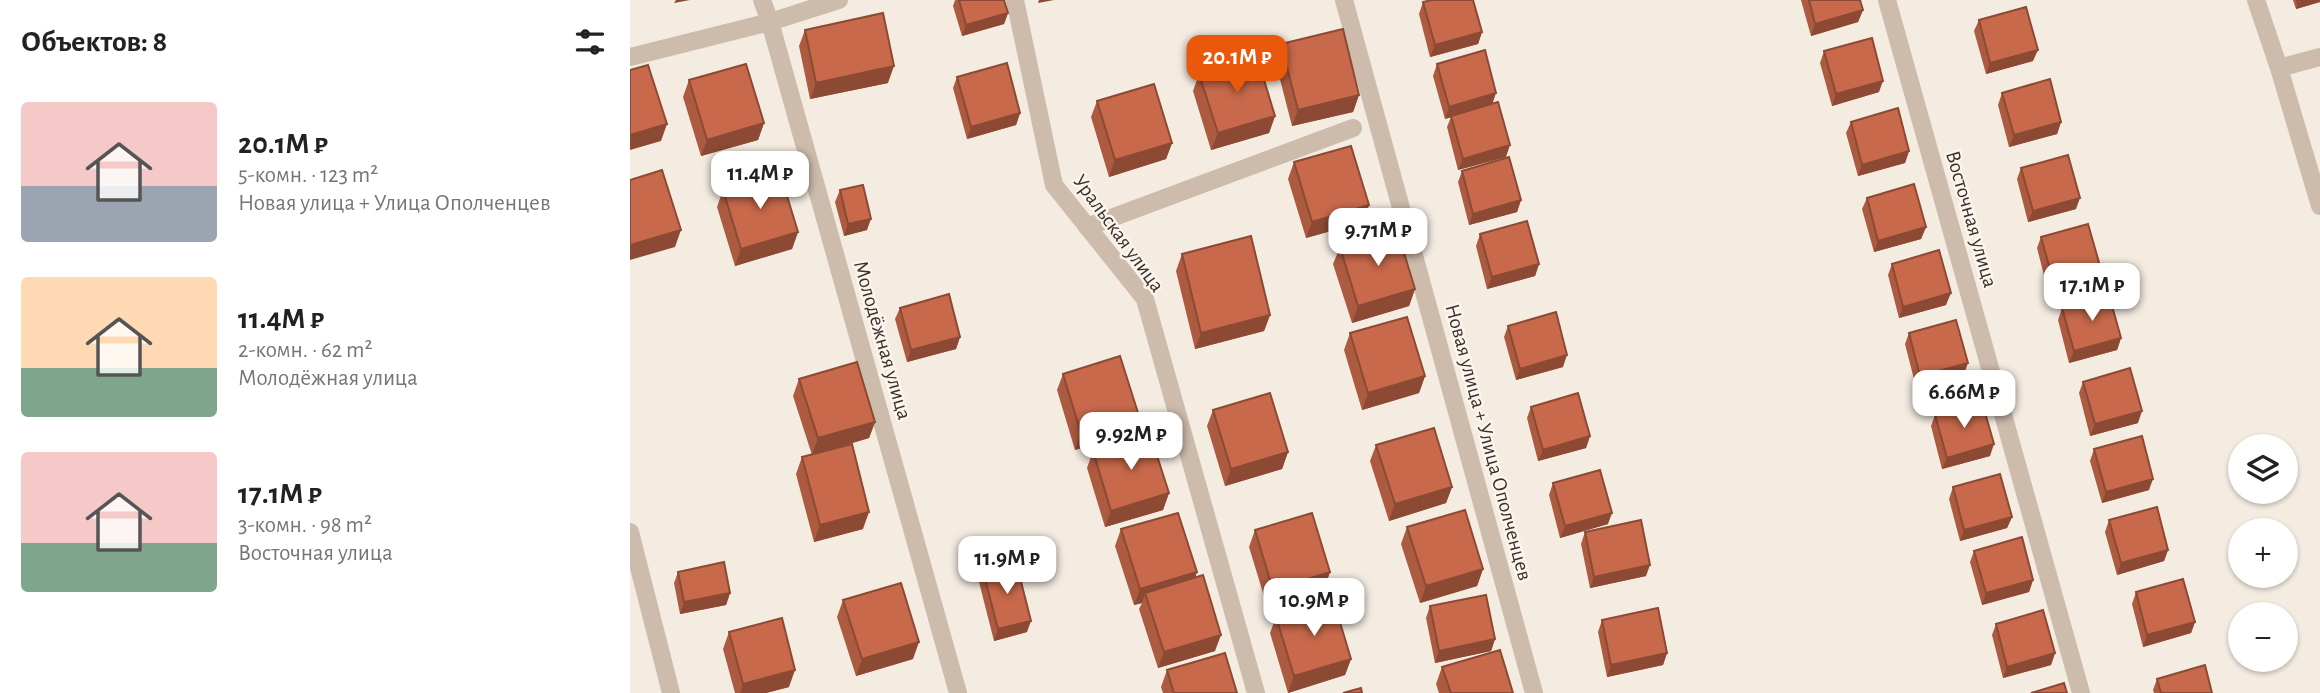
<!DOCTYPE html>
<html lang="ru">
<head>
<meta charset="utf-8">
<style>
  body { margin:0; font-family:"Alegreya Sans",sans-serif; background:#f6f6f6; color:#222; height:100vh; display:flex; flex-direction:column; font-size:26px; white-space:nowrap }
  * { box-sizing:border-box; margin:0 }
  p { font-size:23px; color:#767676 }
  .icon { flex:none; width:38px; height:38px; fill:none; stroke:currentColor; stroke-width:2; stroke-linecap:round; stroke-linejoin:round }
  .map { position:relative; flex:1; overflow:hidden }
  .side { display:flex; flex-direction:column; background:#fff; width:630px }
  .side>* { flex:none }
  .controls { position:absolute; left:1598px; top:434px; display:grid; gap:14px }
  .controls a { display:grid; place-items:center; width:70px; height:70px; border-radius:50%; background:#fff; box-shadow:0 2px 5px #0004; font-size:35px }
  .price { position:absolute; translate:-50% -60px; padding:0 16px; border-radius:14px; background:#fff; color:#222; font-size:23px; line-height:46px; filter:drop-shadow(0 2px 4px #0008) }
  .price::after { content:''; position:absolute; left:50%; top:42px; width:21px; height:16px; margin-left:-10px; background:inherit; clip-path:polygon(0 0,100% 0,50% 100%) }
  .price.active { background:#ea580c; color:#fff }
  ul { padding:0; list-style:none }
  li { display:flex; align-items:center; gap:21px; height:175px; padding:0 21px }
  li span { display:grid; place-items:center; flex:none; width:196px; height:140px; border-radius:7px; color:#555 }
  li>.icon { margin-inline-start:auto }
  span .icon { width:84px; height:84px; fill:#fffc; stroke-width:1 }
  li b { font-size:30px }
  h2 { display:flex; justify-content:space-between; align-items:center; height:84px; padding:0 21px; font-size:30px }
  main { display:flex; flex:1; min-height:0 }
  .map>svg:first-child { display:block }
</style>
</head>
<body>
<main>
<section class="side">
<h2>Объектов: 8<svg class="icon" aria-label="filters" viewBox="0 0 24 24"><path d="M4 7h16M4 17h16"/><circle cx="9" cy="7" r="2"/><circle cx="15" cy="17" r="2"/></svg></h2>
<ul>
<li><span style="background:linear-gradient(#f6c9c9 60%,#9aa5b1 0)"><svg class="icon" aria-label="home" viewBox="0 0 24 24"><path d="M3 11l9-7 9 7M6 9v11h12V9"/></svg></span><div><b>20.1M ₽</b><p>5-комн. · 123 m²</p><p>Новая улица + Улица Ополченцев</p></div></li>
<li><span style="background:linear-gradient(#ffd9b3 65%,#7fa58c 0)"><svg class="icon" aria-label="home" viewBox="0 0 24 24"><path d="M3 11l9-7 9 7M6 9v11h12V9"/></svg></span><div><b>11.4M ₽</b><p>2-комн. · 62 m²</p><p>Молодёжная улица</p></div></li>
<li><span style="background:linear-gradient(#f6c9c9 65%,#7fa58c 0)"><svg class="icon" aria-label="home" viewBox="0 0 24 24"><path d="M3 11l9-7 9 7M6 9v11h12V9"/></svg></span><div><b>17.1M ₽</b><p>3-комн. · 98 m²</p><p>Восточная улица</p></div></li>
</ul>
</section>
<div class="map">
<svg width="1690" height="693" viewBox="0 0 1690 693">
  <rect width="100%" height="100%" fill="#f4ebe1"/>
  <g fill="none" stroke-linecap="round" stroke-linejoin="round">
    <path stroke="#cdbbac" stroke-width="18" d="M132,0L140,22L328,693
      M385,0L424,185L515,299L626,693
      M714,0L904,693
      M1257,0L1451,693
      M1626,0L1649,68L1690,206
      M0,57L140,22L209,0
      M1649,68L1690,57
      M457,227L723,128
      M0,532L41,693"/>
  </g>
  <path fill="#ac5a40" d="M325,0H329L378,13L374,24L332,36L323,6Z
    M1171,0H1230L1233,10L1228,22L1181,36Z
    M1663,0H1690V2L1666,9Z
    M793,2L852,32L848,44L800,57L789,14Z
    M1349,20L1403,61L1356,74L1344,31Z
    M175,30L258,83L180,99L169,46Z
    M651,44L729,95L723,112L662,126L645,60Z
    M1194,51L1249,92L1202,106L1190,63Z
    M807,64L862,104L876,157L828,170L817,127L821,117L815,119L803,76Z
    M569,74L645,116L639,133L581,150L563,91Z
    M327,77L390,113L386,125L337,139L323,88Z
    M59,80L134,123L128,140L71,156L53,97Z
    M1372,93L1431,122L1427,134L1379,147L1368,105Z
    M467,101L542,143L536,159L479,177L461,117Z
    M1221,122L1279,151L1275,163L1228,176L1216,133Z
    M664,162L739,205L733,222L676,238L658,179Z
    M1391,168L1446,209L1398,222L1387,179Z
    M832,171L891,200L887,212L839,225L828,182Z
    M93,190L168,232L162,249L105,266L87,207Z
    M210,190L237,230L214,236L205,202Z
    M1237,198L1296,227L1291,239L1244,252L1232,209Z
    M850,234L909,264L905,276L857,289L846,246Z
    M1411,237L1470,266L1466,278L1418,291L1407,248Z
    M710,247L785,289L779,306L722,323L703,264Z
    M552,254L640,315L634,331L565,349L546,271Z
    M1262,264L1316,305L1269,318L1258,275Z
    M270,308L330,337L326,349L277,362L265,319Z
    M1432,308L1491,338L1487,350L1439,363L1428,320Z
    M878,326L933,367L886,380L874,337Z
    M720,333L795,376L789,393L732,410L714,350Z
    M1279,333L1334,374L1286,387L1275,344Z
    M433,374L503,432L445,450L427,390Z
    M169,379L245,422L239,438L188,453L233,529L184,542L166,474L172,457L182,455L163,396Z
    M1453,382L1508,423L1460,436L1449,393Z
    M901,407L960,436L956,448L908,461L897,418Z
    M583,410L658,452L652,469L595,486L577,426Z
    M1305,415L1360,456L1312,469L1301,426Z
    M746,445L822,487L816,503L759,521L740,461Z
    M1464,449L1519,490L1472,503L1460,461Z
    M463,451L539,493L533,510L475,527L457,468Z
    M923,483L978,524L930,538L919,495Z
    M1323,487L1382,517L1377,528L1330,541L1319,499Z
    M1479,520L1538,550L1534,561L1487,575L1475,532Z
    M777,527L853,569L847,586L790,603L771,544Z
    M491,529L567,572L565,578L585,651L528,668L509,609L512,603L504,605L485,546Z
    M625,530L700,572L694,589L637,606L619,547Z
    M955,532L1016,576L960,588L951,544Z
    M1344,551L1403,580L1399,592L1352,605L1340,562Z
    M353,571L397,632L364,641L349,582Z
    M48,572L100,593L96,605L50,614L44,583Z
    M1506,592L1565,622L1561,633L1513,647L1502,604Z
    M213,600L283,659L226,676L207,617Z
    M800,606L865,639L861,651L805,663L796,618Z
    M646,617L721,659L715,675L658,693L640,633Z
    M972,620L1037,653L1033,665L977,677L968,632Z
    M1366,624L1425,653L1421,665L1373,678L1362,635Z
    M99,632L159,687L136,693H105L93,649Z
    M812,667L883,693H809L806,684Z
    M537,670L607,693H533L531,687Z
    M1527,679L1582,693H1524L1523,690Z"/>
  <path fill="#8c4a34" d="M46,0H60L44,3Z
    M409,0H424L408,3Z
    M1679,0H1690V2L1666,9L1668,3Z
    M1233,10L1228,22L1181,36L1185,24Z
    M378,13L374,24L332,36L336,25Z
    M852,32L848,44L800,57L805,45Z
    M1408,50L1403,61L1356,74L1360,63Z
    M264,66L258,83L180,99L186,83Z
    M1253,81L1249,92L1202,106L1206,94Z
    M866,93L862,105L815,119L819,107Z
    M729,95L723,112L662,126L668,110Z
    M390,113L386,125L337,139L341,127Z
    M645,116L639,133L581,150L588,133Z
    M1431,122L1427,134L1379,147L1384,135Z
    M134,123L128,140L71,156L77,140Z
    M37,124L31,141L0,150V135Z
    M542,143L536,159L479,177L485,160Z
    M880,145L876,157L828,170L833,159Z
    M1279,151L1275,163L1228,176L1232,165Z
    M1450,198L1446,209L1398,222L1403,211Z
    M891,200L887,212L839,225L843,214Z
    M739,205L733,222L676,238L682,222Z
    M241,219L237,230L214,236L218,224Z
    M1296,227L1291,239L1244,252L1248,241Z
    M51,230L45,247L0,260V245Z
    M168,232L162,249L105,266L111,249Z
    M909,264L905,276L857,289L862,277Z
    M1470,266L1466,278L1418,291L1423,280Z
    M785,289L779,306L722,323L728,306Z
    M1321,293L1316,305L1269,318L1273,307Z
    M640,315L634,331L565,349L571,333Z
    M330,337L326,349L277,362L281,350Z
    M1491,338L1487,350L1439,363L1444,351Z
    M937,355L933,367L886,380L890,369Z
    M1338,363L1334,374L1286,387L1290,376Z
    M795,376L789,393L732,410L738,393Z
    M1512,411L1508,423L1460,436L1465,424Z
    M509,416L503,432L445,450L451,433Z
    M245,422L239,438L182,455L188,438Z
    M960,436L956,448L908,461L913,450Z
    M1364,444L1360,456L1312,469L1317,458Z
    M658,452L652,469L595,486L601,469Z
    M1523,479L1519,490L1472,503L1476,492Z
    M822,487L816,503L759,521L765,504Z
    M539,493L533,510L475,527L481,511Z
    M239,512L233,529L184,542L190,525Z
    M982,513L978,524L930,538L935,526Z
    M1382,517L1377,528L1330,541L1334,530Z
    M1538,550L1534,561L1487,575L1491,563Z
    M1020,565L1016,576L960,588L964,577Z
    M853,569L847,586L790,603L796,586Z
    M567,572L561,589L515,593L512,603L504,605L510,589Z
    M700,572L694,589L637,606L643,590Z
    M1403,580L1399,592L1352,605L1356,593Z
    M100,593L96,605L50,614L54,602Z
    M401,621L397,632L364,641L368,629Z
    M1565,622L1561,633L1513,647L1517,635Z
    M591,635L585,651L528,668L534,652Z
    M865,639L861,651L805,663L809,651Z
    M289,642L283,659L226,676L232,659Z
    M1037,653L1033,665L977,677L981,665Z
    M1425,653L1421,665L1373,678L1377,667Z
    M721,659L715,675L658,693L664,676Z
    M165,670L159,687L136,693H110L113,684Z"/>
  <path fill="#c8694b" stroke="#8c4a34" stroke-width="2" d="M329,0H374L378,13L336,25Z
    M802,0H843L852,32L805,45L793,2Z
    M1179,0H1230L1233,10L1185,24Z
    M1667,0H1679L1668,3Z
    M1396,7L1408,50L1360,63L1349,20Z
    M253,13L264,66L186,83L175,30Z
    M713,29L729,95L668,110L651,44Z
    M1242,38L1253,81L1206,94L1194,51Z
    M855,50L866,93L819,107L807,64Z
    M627,57L645,116L588,133L569,74Z
    M377,63L390,113L341,127L327,77Z
    M116,64L134,123L77,140L59,80Z
    M18,65L37,124L0,135V70Z
    M1420,79L1431,122L1384,135L1372,93Z
    M524,84L542,143L485,160L467,101Z
    M868,102L880,145L833,159L821,116Z
    M1268,108L1279,151L1232,165L1221,122Z
    M721,146L739,205L682,222L664,162Z
    M1438,155L1450,198L1403,211L1391,168Z
    M879,157L891,200L843,214L832,171Z
    M32,170L51,230L0,245V180Z
    M150,173L168,232L111,249L93,190Z
    M1284,184L1296,227L1248,241L1237,198Z
    M233,185L241,219L218,224L210,190Z
    M897,221L909,264L862,277L850,234Z
    M1458,224L1470,266L1423,280L1411,237Z
    M767,230L785,289L728,306L710,247Z
    M621,236L640,315L571,333L552,254Z
    M1309,250L1321,293L1273,307L1262,264Z
    M319,294L330,337L281,350L270,308Z
    M1479,295L1491,338L1444,351L1432,308Z
    M926,312L937,355L890,369L878,326Z
    M777,317L795,376L738,393L720,333Z
    M1326,320L1338,363L1290,376L1279,333Z
    M490,356L509,416L451,433L433,374Z
    M227,362L245,422L188,438L169,379Z
    M1500,368L1512,411L1465,424L1453,382Z
    M640,393L658,452L601,469L583,410Z
    M948,393L960,436L913,450L901,407Z
    M1352,402L1364,444L1317,458L1305,415Z
    M804,428L822,487L765,504L746,445Z
    M520,434L539,493L481,511L463,451Z
    M1512,436L1523,479L1476,492L1464,449Z
    M222,444L239,512L190,525L172,457Z
    M970,470L982,513L935,526L923,483Z
    M1370,474L1382,517L1334,530L1323,487Z
    M1527,507L1538,550L1491,563L1479,520Z
    M835,510L853,569L796,586L777,527Z
    M548,513L567,572L510,589L491,529Z
    M682,513L700,572L643,590L625,530Z
    M1011,520L1020,565L964,577L955,532Z
    M1392,537L1403,580L1356,593L1344,551Z
    M94,562L100,593L54,602L48,572Z
    M386,562L401,621L368,629L353,571Z
    M573,575L591,635L534,652L515,593Z
    M1553,579L1565,622L1517,635L1506,592Z
    M271,583L289,642L232,659L213,600Z
    M856,595L865,639L809,651L800,606Z
    M703,599L721,659L664,676L646,617Z
    M1028,608L1037,653L981,665L972,620Z
    M1413,610L1425,653L1377,667L1366,624Z
    M152,618L165,670L113,684L99,632Z
    M870,650L883,693H821L812,667Z
    M595,653L607,693H544L537,670Z
    M1575,665L1582,693H1531L1527,679Z
    M1434,683L1437,693H1401Z
    M731,688L732,693H713Z"/>
  <g text-anchor="middle" stroke-width="5" stroke-linejoin="round" paint-order="stroke">
    <g font-size="21" fill="#3b302b" stroke="#fbf5ee">
      <text transform="translate(1342 219) rotate(74)" y="7">Восточная улица</text>
      <text transform="translate(489 233) rotate(54)" y="7">Уральская улица</text>
      <text transform="translate(253 340) rotate(74)" y="7">Молодёжная улица</text>
      <text transform="translate(859 442) rotate(75)" y="7">Новая улица + Улица Ополченцев</text>
    </g>
  </g>
</svg>
<div class="controls">
<a><svg class="icon" aria-label="layers" viewBox="0 0 24 24"><path d="M12 4l9 5-9 5-9-5zM3 14l9 5 9-5"/></svg></a>
<a>+</a>
<a>−</a>
</div>
<b class="price active" style="left:607px;top:95px">20.1M ₽</b>
<b class="price" style="left:130px;top:211px">11.4M ₽</b>
<b class="price" style="left:748px;top:268px">9.71M ₽</b>
<b class="price" style="left:1462px;top:323px">17.1M ₽</b>
<b class="price" style="left:1334px;top:430px">6.66M ₽</b>
<b class="price" style="left:501px;top:472px">9.92M ₽</b>
<b class="price" style="left:377px;top:596px">11.9M ₽</b>
<b class="price" style="left:684px;top:638px">10.9M ₽</b>
</div>
</main>
</body>
</html>
